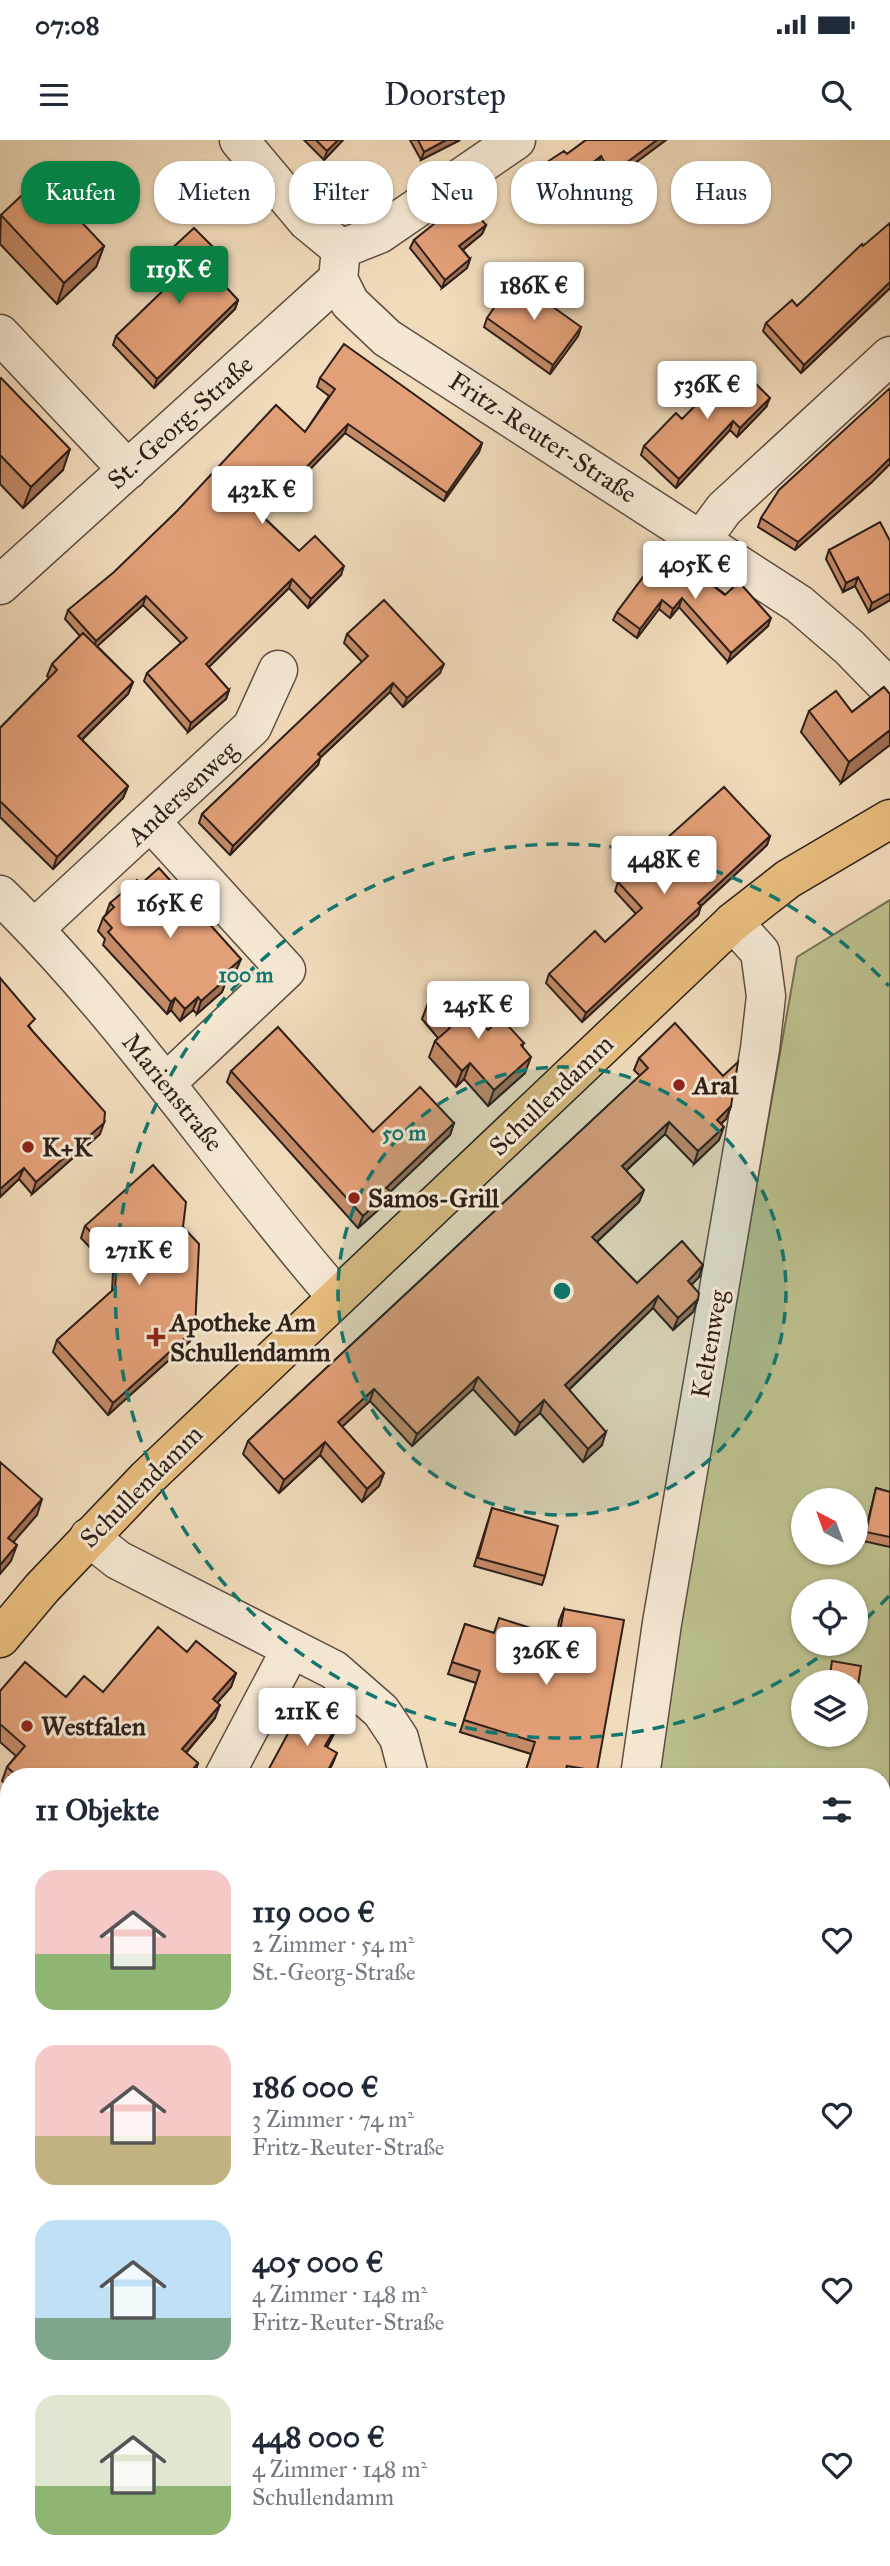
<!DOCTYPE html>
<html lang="de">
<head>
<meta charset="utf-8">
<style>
  body { margin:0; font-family:"IM FELL Great Primer",serif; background:#f6f6f7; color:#1f2937; height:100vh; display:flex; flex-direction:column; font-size:26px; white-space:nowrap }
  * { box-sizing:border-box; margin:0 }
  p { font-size:23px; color:#747a83 }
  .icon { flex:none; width:38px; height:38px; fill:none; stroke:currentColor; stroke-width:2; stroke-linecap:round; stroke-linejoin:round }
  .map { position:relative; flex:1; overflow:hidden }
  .panel { position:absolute; left:0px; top:1628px; width:891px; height:800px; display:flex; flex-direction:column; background:#fff; border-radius:28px 28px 0 0; box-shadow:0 2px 5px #0004 }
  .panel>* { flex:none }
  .hud { position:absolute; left:21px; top:21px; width:849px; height:63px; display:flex; gap:14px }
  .needle { width:46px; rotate:319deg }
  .tools { position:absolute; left:791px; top:1348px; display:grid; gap:14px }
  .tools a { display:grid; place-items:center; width:77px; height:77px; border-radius:50%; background:#fff; box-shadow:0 2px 5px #0004; font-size:35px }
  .price { position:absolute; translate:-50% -60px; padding:0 16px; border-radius:7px; background:#fff; color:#222; font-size:23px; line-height:46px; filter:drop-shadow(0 2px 4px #0008) }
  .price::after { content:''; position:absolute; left:50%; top:42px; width:21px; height:16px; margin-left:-10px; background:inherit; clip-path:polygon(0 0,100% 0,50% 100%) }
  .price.current { background:#0b8043; color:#fff }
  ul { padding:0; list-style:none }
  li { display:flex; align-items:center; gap:21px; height:175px; padding:0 35px }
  li span { display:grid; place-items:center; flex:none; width:196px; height:140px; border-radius:21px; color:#555 }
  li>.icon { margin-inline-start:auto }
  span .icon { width:84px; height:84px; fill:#fffc; stroke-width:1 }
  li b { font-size:30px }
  h2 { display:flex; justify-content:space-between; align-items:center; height:84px; padding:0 35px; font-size:30px }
  .pill { padding:0 24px; border-radius:28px; background:#fff; box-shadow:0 2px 5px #0004; font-size:24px; line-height:63px }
  .pill.current { background:#0b8043; color:#fff }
  .status { display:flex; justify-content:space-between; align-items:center; height:49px; padding:0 35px; background:#fff; direction:ltr }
  .status svg { height:19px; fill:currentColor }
  header { display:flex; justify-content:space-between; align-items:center; height:91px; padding:0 35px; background:#fff; font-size:32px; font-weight:600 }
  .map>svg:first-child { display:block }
</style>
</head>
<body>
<div class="status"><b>07:08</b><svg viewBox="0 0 49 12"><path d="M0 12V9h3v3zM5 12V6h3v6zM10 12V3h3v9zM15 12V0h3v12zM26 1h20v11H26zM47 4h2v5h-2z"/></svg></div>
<header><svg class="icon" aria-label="menu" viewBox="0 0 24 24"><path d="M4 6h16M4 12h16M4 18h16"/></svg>Doorstep<svg class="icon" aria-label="search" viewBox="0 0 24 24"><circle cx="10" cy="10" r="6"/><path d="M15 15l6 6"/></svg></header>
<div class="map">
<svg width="890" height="2426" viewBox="0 0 890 2426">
  <rect width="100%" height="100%" fill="#f0dbbb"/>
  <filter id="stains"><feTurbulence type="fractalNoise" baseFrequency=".00286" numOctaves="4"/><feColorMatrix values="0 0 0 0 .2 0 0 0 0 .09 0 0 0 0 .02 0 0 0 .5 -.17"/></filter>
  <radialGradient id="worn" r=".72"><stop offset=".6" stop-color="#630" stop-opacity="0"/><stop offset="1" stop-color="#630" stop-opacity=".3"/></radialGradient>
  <path fill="#bcc08e" stroke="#757054" stroke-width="2" fill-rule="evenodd" d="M890,760V2426H565L567,2418H882V1636H652L797,817ZM803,1360H856V1412H803ZM803,1451H856V1503H803ZM803,1542H856V1594H803Z"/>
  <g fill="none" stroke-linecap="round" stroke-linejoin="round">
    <g stroke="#5e4e42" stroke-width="41">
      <path id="minor" d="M239,0L307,81L341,109
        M341,109L379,94L516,0
        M338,139L350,163L387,198L799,464L849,507L890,549
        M0,194L128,330
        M702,399L724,369L890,216
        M0,445L338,139L341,109
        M151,682L286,830L166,943
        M0,755C126,878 222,1025 337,1157
        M34,789L252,587L278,530
        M89,1397L118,1420L334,1530L381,1571L399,1598L409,1636
        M224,1636L291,1509
        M640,1636L662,1483L760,909L766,856L760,812L733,782
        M4,2116L9,2118
        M68,2426L72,2418
        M540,2426L542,2418"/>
    </g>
    <g stroke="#2e1f19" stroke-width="41">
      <path id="major" d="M0,1498L42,1448L147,1338L733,782L788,739L890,679"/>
    </g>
    <use href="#minor" stroke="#f5e8d3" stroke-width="38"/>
    <use href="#major" stroke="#e8be7e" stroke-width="38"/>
  </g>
  <path fill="#c38a67" stroke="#2e1f19" stroke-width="2" d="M304,0H343L324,20Z
    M410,0H460L421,20Z
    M586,0H666L608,43L598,25L535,75L518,48L521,39L567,14Z
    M1,75L104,106L96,127L57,164L0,104Z
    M890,83V148L801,233L763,191L766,183L797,166Z
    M486,85L482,94L463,110L470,119L467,128L442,148L410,108L414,100Z
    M216,122L209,129L238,160L235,169L154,248L113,205L116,196L164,150L150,135L153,126Z
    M487,178L581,187L578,196L550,234L484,187Z
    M320,238L482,303L479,312L444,361L345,293L289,351L275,338L250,364L299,411L341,435L308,468L289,448L208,527L229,550L226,559L188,592L144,541L147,533L181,503L143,465L97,506L133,542L128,554L82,600L128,646L123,658L53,729L0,677V588L49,538L47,536L52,524L80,496L65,479L68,470L305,292L329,256L317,247Z
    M0,239L63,330L23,368L0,344Z
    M766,267L737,297L730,290L676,348L641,315L644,306L682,279Z
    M872,342L795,410L758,387L761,378Z
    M664,409L768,486L728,522L679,467L670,478L659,469L637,498L613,480L617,472Z
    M829,410L890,460L869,472L855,446L843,452L826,419Z
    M347,494L440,533L403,567L390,552L320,618L318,625L230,715L199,683L202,674L362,522L344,503Z
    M884,547L841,643L801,592L809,571L852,572Z
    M770,696L767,705L701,766L698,775L582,882L546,843L549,834L605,802L636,774L615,751L618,742Z
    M141,744L236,831L226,841L222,852L197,874L193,870L180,881L171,870L167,874L103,805L105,799L98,791L103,778L106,774L110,763Z
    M0,838L31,889L100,994L32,1054L19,1039L0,1057Z
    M428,863L488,890L524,903L522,907L525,933L488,966L464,939L456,947L429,917L435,901L438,898L422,879Z
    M639,918L731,966L726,979L721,984L719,1000L694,1024L665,994L626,1031L644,1050L639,1062L597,1102L637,1143L699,1137L691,1145L698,1159L693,1172L673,1190L653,1168L569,1250L602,1305L583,1322L540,1273L515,1295L473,1249L412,1306L370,1261L342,1287L384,1333L379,1346L362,1362L320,1315L279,1353L243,1314L248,1301L640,936L634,930Z
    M231,931L373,992L454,983L450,995L390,1052L386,1063L358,1088L227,942Z
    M85,1086L183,1087L190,1201L108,1275L53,1212L57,1200L112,1151L113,1132L81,1098Z
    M876,1348L890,1352V1407L863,1401Z
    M492,1368L545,1436L542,1445L474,1426Z
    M564,1469L597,1631L595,1636H524L531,1614L460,1592L476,1543L448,1534L465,1484L494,1493L557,1496L559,1481Z
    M187,1512L236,1533L231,1547L217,1563L215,1578L186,1613L198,1623L194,1636H9V1647L2,1641L7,1627L16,1616L0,1602V1551L66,1557L103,1552Z
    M0,2161L9,2234L3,2242L0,2241Z"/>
  <path fill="#9f7054" stroke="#2e1f19" stroke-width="2" d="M338,0H343L324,20L327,11Z
    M446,0H460L421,20L424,12Z
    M657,0H666L608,43L611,34Z
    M601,16L598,25L535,75L538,66Z
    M486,85L482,94L456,115L459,106Z
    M104,106L96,127L57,164L64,143Z
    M219,113L216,122L203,135L206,126Z
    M470,119L467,128L442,148L445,140Z
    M890,142V148L801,233L804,225Z
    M238,160L235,169L154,248L157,239Z
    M581,187L578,196L550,234L553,225Z
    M770,258L766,267L737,297L740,288Z
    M733,281L730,290L676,348L679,339Z
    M348,284L345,293L289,351L292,342Z
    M482,303L479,312L444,361L447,353Z
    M70,309L63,330L23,368L31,347Z
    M890,318V324L872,342L795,410L798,402Z
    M278,329L275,338L244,371L247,362Z
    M344,426L341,435L308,468L311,459Z
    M858,437L855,446L843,452L846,443Z
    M292,439L289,448L203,533L206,524Z
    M890,453V460L869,472L872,463Z
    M146,456L143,465L93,510L96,501Z
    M682,458L679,467L670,478L673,469Z
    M662,460L659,469L637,498L640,489Z
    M771,478L768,486L728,522L731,513Z
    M444,524L440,533L403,567L407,558Z
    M133,542L128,554L73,608L78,596Z
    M393,543L390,552L320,618L318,625L230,715L233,706L318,614Z
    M229,550L226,559L188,592L191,583Z
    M890,590V605L841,643L849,622Z
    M128,646L123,658L53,729L57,717Z
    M770,696L767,705L701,766L698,775L582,882L586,873L698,763Z
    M241,819L236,831L226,841L222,852L197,874L201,861L223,835Z
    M198,857L193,870L180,881L185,869Z
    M175,858L171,870L167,874L171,862Z
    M531,917L525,933L488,966L494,950Z
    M470,923L464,939L456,947L462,931Z
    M731,966L726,979L712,992L717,980Z
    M669,982L665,994L617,1039L622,1026Z
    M104,983L100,994L32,1054L36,1042Z
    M454,983L450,995L390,1052L386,1063L358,1088L363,1076L386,1048Z
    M724,987L719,1000L694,1024L698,1011Z
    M24,1028L19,1039L0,1057V1049Z
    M644,1050L639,1062L588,1110L592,1097Z
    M703,1125L699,1137L683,1154L688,1141Z
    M658,1156L653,1168L560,1258L565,1245Z
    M698,1159L693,1172L673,1190L678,1178Z
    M195,1189L190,1201L108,1275L113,1263Z
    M478,1237L473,1249L412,1306L417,1294Z
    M374,1249L370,1261L333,1295L338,1282Z
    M544,1260L540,1273L515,1295L520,1283Z
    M606,1292L602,1305L583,1322L588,1309Z
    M325,1302L320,1315L279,1353L284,1340Z
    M384,1333L379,1346L362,1362L367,1349Z
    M42,1359L37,1375L3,1414L8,1398Z
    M17,1405L11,1421L0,1434V1425Z
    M236,1533L231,1547L208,1573L213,1559Z
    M220,1565L215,1578L177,1623L182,1609Z
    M340,1580L336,1590L322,1617L325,1606Z
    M337,1613L333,1623L326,1636H325Z
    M198,1623L194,1636H187Z
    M9,1716V1723L0,1734V1728Z
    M9,2228V2234L3,2242L7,2230Z"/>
  <path fill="#e3a078" stroke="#2e1f19" stroke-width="2" d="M316,0H338L327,11Z
    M418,0H446L424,12Z
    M586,0H657L611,34L601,16L538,66L521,39L564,11L567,14Z
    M40,38L104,106L64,143L1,75Z
    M465,59L486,85L459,106L470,119L445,140L414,100Z
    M890,83V142L804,225L766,183L792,160L797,166L862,104L863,106Z
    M194,88L219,113L206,126L238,160L157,239L116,196L170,144L153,126Z
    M514,139L581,187L553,225L487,178Z
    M344,204L482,303L447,353L348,284L292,342L278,329L247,362L299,411L315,396L344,426L311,459L292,439L206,524L229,550L191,583L147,533L187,498L146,456L96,501L68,470L114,432L177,371L276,265L305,292L335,249L320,238Z
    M736,224L770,258L740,288L733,281L679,339L644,306L676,273L682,279Z
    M1,238L70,309L31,347L0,315V239Z
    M890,248V318L875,333L798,402L761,378L779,350Z
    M880,382L890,401V453L872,463L858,437L846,443L829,410Z
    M664,409L725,455L739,442L771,478L731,513L682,458L673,469L662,460L640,489L617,472Z
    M384,460L444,524L407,558L393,543L318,614L321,617L233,706L202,674L368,516L347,494Z
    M83,493L133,542L78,596L128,646L57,717L0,661V588L57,530L52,524Z
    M884,547L890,554V590L849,622L809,571L836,551L852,572Z
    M724,647L770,696L698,763L701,766L586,873L549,834L595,791L605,802L642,768L618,742Z
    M159,728L241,819L223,835L226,839L201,861L198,857L185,869L175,858L171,862L108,792L112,788L103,778L114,767L110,763L137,740L141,744Z
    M0,838L35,879L28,886L105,972L104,983L36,1042L24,1028L0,1049Z
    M448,845L488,890L501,878L524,903L521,905L531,917L494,950L470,923L462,931L435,901L450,888L428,863Z
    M675,883L723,936L738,922L731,966L717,980L724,987L698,1011L669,982L622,1026L644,1050L592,1097L637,1143L682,1101L703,1125L688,1141L699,1153L698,1159L678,1178L658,1156L565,1245L606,1292L588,1309L544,1260L520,1283L478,1237L417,1294L374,1249L338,1282L384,1333L367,1349L325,1302L284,1340L248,1301L648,928L639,918Z
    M278,887L373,992L420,947L454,983L386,1048L390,1051L363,1076L231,931Z
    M153,1025L186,1062L183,1087L199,1104L195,1189L113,1263L57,1200L115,1148L117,1120L85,1086Z
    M0,1322L42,1359L8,1398L17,1405L0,1425Z
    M876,1348L890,1352V1397L866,1392Z
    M492,1368L558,1386L545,1436L478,1418Z
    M564,1469L624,1480L597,1631L567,1626L564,1636H524L535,1602L464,1580L480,1531L452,1522L465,1484L494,1493L499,1478L559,1497Z
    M158,1487L187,1512L196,1501L236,1533L213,1559L220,1565L182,1609L198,1623L187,1636H17L7,1627L25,1606L0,1584V1551L25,1522L66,1557L84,1536L103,1552Z
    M832,1521L861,1526L857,1551H856V1542H829Z
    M313,1565L340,1580L325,1606L337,1613L325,1636H265L291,1588L298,1592Z
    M0,1687L9,1694V1716L0,1728Z
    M9,2152V2228L7,2230L0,2225V2161L3,2163Z
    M108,2418H176L198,2426H105Z"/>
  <circle cx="562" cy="1151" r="224" fill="#0f766e" fill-opacity=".12"/>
  <g fill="none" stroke="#0f766e" stroke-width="3.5" stroke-dasharray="12 9">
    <circle cx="562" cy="1151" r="224"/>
    <path d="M889 1456A447 447 0 0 1 858 1486M834 1506A447 447 0 1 1 889 846"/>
  </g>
  <g fill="#8f2418" stroke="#f5e8d3" stroke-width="2.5">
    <circle cx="679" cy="945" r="7"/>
    <circle cx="28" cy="1007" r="7"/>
    <circle cx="354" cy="1058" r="7"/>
    <path d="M152.5 1186.5h7v7h7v7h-7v7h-7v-7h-7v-7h7z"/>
    <circle cx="27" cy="1586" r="7"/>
  </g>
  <g text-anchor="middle" stroke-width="6" stroke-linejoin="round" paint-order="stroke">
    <g font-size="26" fill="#2e1f19" stroke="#f5e8d3">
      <text transform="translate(180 282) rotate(-42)" y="9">St.-Georg-Straße</text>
      <text transform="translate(543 297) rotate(33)" y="9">Fritz-Reuter-Straße</text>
      <text transform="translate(182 653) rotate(-43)" y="9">Andersenweg</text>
      <text transform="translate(173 952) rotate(51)" y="9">Marienstraße</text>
      <text transform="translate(551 955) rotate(-44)" y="9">Schullendamm</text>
      <text transform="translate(709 1204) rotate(-80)" y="9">Keltenweg</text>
      <text transform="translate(141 1346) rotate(-45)" y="9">Schullendamm</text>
    </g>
    <g font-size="26" font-weight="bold" fill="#2e1f19" stroke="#f5e8d3" text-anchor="start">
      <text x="693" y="954">Aral</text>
      <text x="42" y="1016">K+K</text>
      <text x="368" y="1067">Samos-Grill</text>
      <text x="170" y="1191">Apotheke Am<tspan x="170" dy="30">Schullendamm</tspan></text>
      <text x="41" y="1595">Westfalen</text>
    </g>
  </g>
  <circle cx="562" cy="1151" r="10" fill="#0f766e" stroke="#f5e8d3" stroke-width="3.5"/>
  <g font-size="21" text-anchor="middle" font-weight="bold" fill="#0f766e" stroke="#f5e8d3" stroke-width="6" stroke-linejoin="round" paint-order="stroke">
    <text x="246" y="842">100 m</text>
    <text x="404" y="1000">50 m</text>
  </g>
  <rect width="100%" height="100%" filter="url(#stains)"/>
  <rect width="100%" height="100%" fill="url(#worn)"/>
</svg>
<div class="tools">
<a><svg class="needle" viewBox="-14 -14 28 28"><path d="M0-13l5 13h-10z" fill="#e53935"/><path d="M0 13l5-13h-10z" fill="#747a83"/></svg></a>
<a><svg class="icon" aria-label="locate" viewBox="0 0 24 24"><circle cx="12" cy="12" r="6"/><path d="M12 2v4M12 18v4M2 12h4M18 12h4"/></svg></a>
<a><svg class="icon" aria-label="layers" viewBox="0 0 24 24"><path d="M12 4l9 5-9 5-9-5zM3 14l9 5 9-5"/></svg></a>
</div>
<b class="price current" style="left:179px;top:166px">119K €</b>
<b class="price" style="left:534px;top:182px">186K €</b>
<b class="price" style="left:707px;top:281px">536K €</b>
<b class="price" style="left:262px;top:386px">432K €</b>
<b class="price" style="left:695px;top:461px">405K €</b>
<b class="price" style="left:664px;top:756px">448K €</b>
<b class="price" style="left:170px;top:800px">165K €</b>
<b class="price" style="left:478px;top:901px">245K €</b>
<b class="price" style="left:139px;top:1147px">271K €</b>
<b class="price" style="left:546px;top:1547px">326K €</b>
<b class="price" style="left:307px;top:1608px">211K €</b>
<div class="hud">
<a class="pill current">Kaufen</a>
<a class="pill">Mieten</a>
<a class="pill">Filter</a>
<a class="pill">Neu</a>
<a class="pill">Wohnung</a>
<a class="pill">Haus</a>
</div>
<section class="panel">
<h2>11 Objekte<svg class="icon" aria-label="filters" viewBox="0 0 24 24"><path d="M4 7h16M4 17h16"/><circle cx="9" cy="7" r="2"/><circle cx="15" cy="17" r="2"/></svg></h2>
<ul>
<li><span style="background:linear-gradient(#f6c9c9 60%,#8fb573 0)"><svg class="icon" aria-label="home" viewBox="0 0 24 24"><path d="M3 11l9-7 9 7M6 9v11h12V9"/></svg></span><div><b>119 000 €</b><p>2 Zimmer · 54 m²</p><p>St.-Georg-Straße</p></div><svg class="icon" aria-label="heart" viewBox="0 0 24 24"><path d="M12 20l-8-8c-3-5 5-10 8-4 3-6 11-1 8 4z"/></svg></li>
<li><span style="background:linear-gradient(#f6c9c9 65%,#c2b280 0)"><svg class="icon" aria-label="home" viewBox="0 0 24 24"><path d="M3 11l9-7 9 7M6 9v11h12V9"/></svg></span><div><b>186 000 €</b><p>3 Zimmer · 74 m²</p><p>Fritz-Reuter-Straße</p></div><svg class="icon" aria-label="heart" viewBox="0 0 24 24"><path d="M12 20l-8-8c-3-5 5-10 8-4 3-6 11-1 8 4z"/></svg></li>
<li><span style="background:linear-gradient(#bfe0f5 70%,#7fa58c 0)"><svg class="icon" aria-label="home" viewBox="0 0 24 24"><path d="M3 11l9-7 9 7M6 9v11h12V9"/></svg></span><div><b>405 000 €</b><p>4 Zimmer · 148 m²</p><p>Fritz-Reuter-Straße</p></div><svg class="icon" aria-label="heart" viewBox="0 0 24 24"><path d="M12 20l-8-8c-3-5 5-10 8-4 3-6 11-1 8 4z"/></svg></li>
<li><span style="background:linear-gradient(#dfe7d0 65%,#8fb573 0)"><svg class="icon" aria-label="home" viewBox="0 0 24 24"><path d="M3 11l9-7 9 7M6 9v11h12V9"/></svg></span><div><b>448 000 €</b><p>4 Zimmer · 148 m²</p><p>Schullendamm</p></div><svg class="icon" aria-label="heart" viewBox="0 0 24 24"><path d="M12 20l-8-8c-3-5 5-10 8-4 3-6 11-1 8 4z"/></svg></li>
</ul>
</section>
</div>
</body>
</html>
